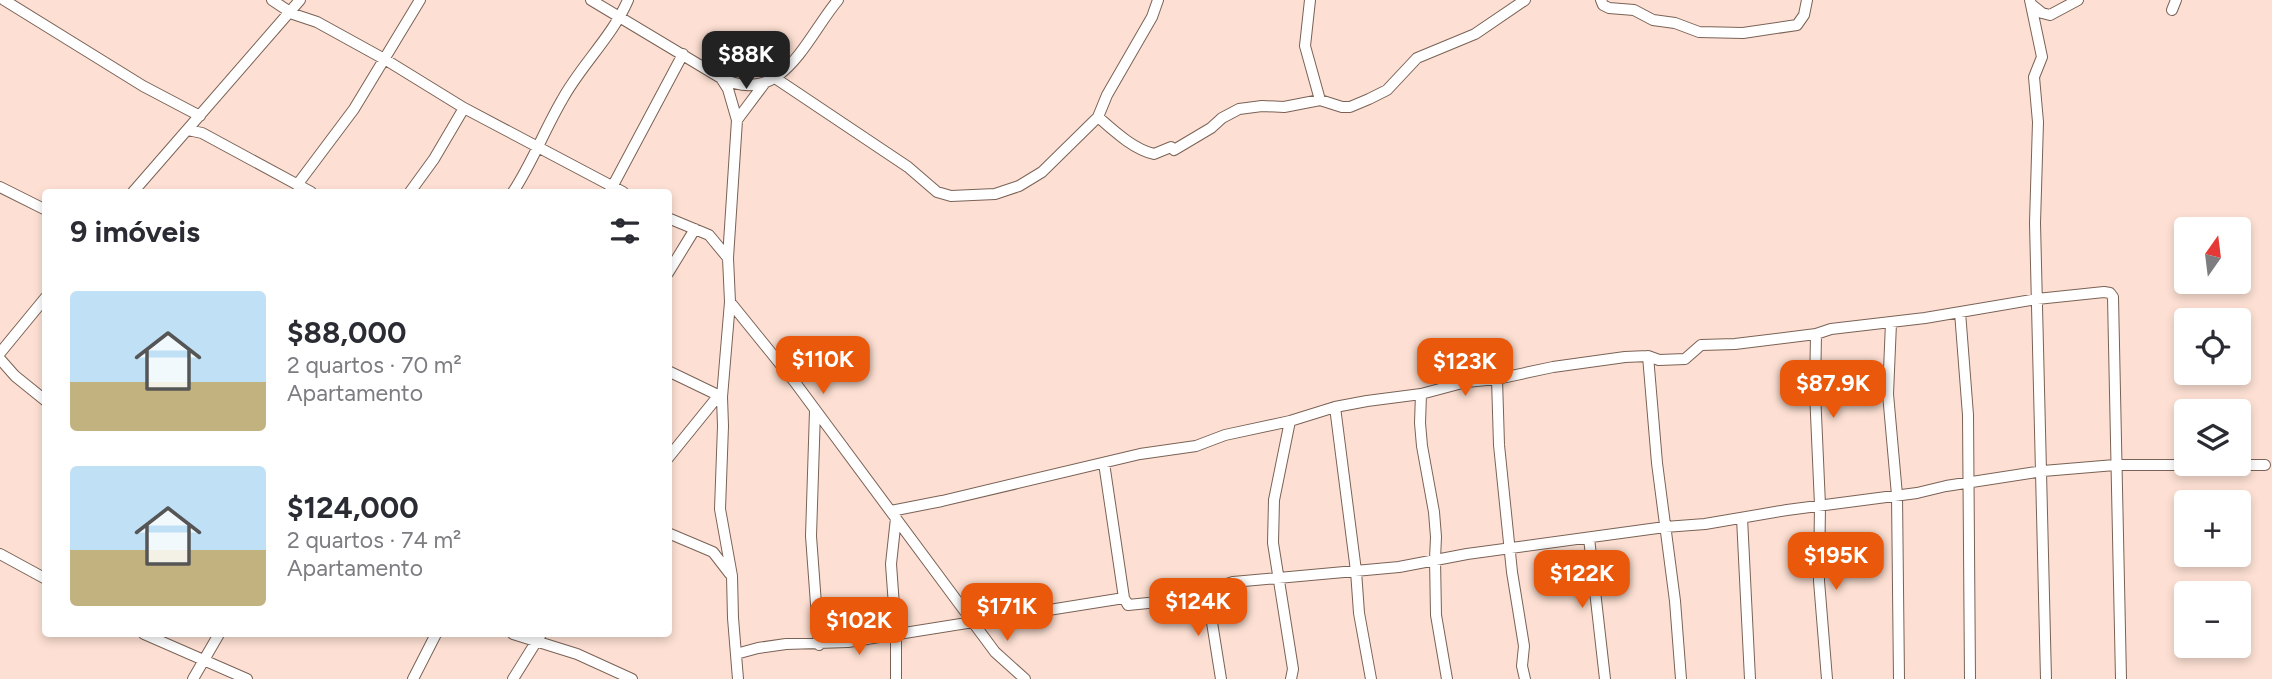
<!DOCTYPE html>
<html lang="pt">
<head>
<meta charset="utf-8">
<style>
  body { margin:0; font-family:Figtree,sans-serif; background:#f7f7f7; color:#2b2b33; height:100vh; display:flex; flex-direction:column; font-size:26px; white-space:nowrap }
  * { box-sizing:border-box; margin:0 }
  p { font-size:23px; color:#7c7c81 }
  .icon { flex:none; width:38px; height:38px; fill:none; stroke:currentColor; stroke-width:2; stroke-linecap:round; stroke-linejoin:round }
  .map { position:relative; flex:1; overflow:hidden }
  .sheet { position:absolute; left:42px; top:189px; width:630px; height:448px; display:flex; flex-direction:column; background:#fff; border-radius:7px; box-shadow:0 4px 10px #0003 }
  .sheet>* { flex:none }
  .needle { width:46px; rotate:14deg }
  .tools { position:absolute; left:2174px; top:217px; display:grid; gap:14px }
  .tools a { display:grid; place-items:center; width:77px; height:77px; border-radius:7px; background:#fff; box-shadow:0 4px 10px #0003; font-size:35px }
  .price { position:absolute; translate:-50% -60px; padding:0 16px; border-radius:14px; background:#ea580c; color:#fff; font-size:23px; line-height:46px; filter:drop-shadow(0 2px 4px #0008) }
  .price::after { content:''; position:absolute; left:50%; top:42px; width:21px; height:16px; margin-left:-10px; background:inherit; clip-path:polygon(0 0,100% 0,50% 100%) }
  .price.active { background:#222; color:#fff }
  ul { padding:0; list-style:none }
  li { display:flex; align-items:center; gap:21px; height:175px; padding:0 28px }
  li span { display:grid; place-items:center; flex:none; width:196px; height:140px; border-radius:7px; color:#555 }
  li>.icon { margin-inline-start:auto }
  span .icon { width:84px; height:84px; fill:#fffc; stroke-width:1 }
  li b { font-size:30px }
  h2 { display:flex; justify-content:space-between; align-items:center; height:84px; padding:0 28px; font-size:30px }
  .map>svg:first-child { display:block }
</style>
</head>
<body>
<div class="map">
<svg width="2272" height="679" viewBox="0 0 2272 679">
  <rect width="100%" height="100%" fill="#fde0d3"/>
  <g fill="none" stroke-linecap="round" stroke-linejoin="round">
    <g stroke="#7a6256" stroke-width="12">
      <path id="minor" d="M4,0L143,86L200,116
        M272,0L293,14L317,22L386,60L464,108L623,192
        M591,0L721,78C782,108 806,38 838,0
        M1310,0L1305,46L1320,100
        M1601,0L1603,5L1609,8L1634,10L1653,20L1675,23L1699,32L1743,33L1797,25L1804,15L1807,0
        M2030,0L2042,57L2034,77L2038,122L2035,223L2046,679
        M2032,5L2042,13L2050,15L2078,0
        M2172,10L2176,0
        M721,78L728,89L737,120L728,258L730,302L722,397L723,426L720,509L732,576L733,618L738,679
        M775,78L908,167L937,192L951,196L995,194L1019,186L1042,172L1098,117L1107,95L1152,17L1158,0
        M1098,117C1114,131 1133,149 1154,154L1171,147L1174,150L1211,128L1222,118L1239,109L1262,106L1284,107L1320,100L1342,107H1350L1369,99L1387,90L1417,58L1475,34L1525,0
        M737,120L764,84
        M188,130L202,133L311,192
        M297,185L354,109L420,0
        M0,187L46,210
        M610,191L683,54
        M133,192L300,0
        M410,192L434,159L464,108
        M513,192C532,163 544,131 562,100C581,65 612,37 628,0
        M668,218L709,235L728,258
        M668,273L695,229
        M730,302L794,381L995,652L1025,679
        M1960,312L1968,415L1970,679
        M1891,323L1888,394L1897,495L1899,679
        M1816,334L1815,392L1820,505L1819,581L1827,679
        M0,353L46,297
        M1648,356L1657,463L1675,601L1681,679
        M0,359L15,376L46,401
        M668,371L722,397
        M1497,379L1499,445L1512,572L1524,646L1522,666L1525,679
        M1421,394L1420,423L1422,446L1434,512L1436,537L1435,559L1436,615L1447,679
        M1335,407L1356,571L1359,613L1371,679
        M815,411L811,536L819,645
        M1290,421L1274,500L1273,543L1293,669L1291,679
        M668,458L719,395
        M1104,463L1124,598
        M891,511L942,501L1140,454L1196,446L1225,435L1290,421L1335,407L1367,401L1421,394L1466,382L1497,379L1553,367L1625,357L1648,356L1659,360L1685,359L1701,345L1735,344L1816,334L1831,329L1925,318L2037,299L2104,292L2110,293L2113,297L2121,679
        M896,518L891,564L896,634V679
        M1742,518L1750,679
        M668,533L713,552L730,574
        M1589,538L1605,679
        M0,554L46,579
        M1207,591L1221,679
        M144,634L247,679
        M513,634L577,654L632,679
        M736,654L758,648L786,644L848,642L1124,598L1128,605L1178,600L1233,582L1399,567L1467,554L1665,527L1705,524L1787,510L1917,493L1946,486L2043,471L2115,465H2265
        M193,679L219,634
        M413,679L436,634
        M513,679L541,634"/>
    </g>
    <use href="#minor" stroke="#fff" stroke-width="10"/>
  </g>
</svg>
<div class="tools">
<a><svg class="needle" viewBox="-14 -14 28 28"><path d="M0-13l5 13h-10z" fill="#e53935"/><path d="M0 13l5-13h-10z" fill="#7c7c81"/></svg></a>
<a><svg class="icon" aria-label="locate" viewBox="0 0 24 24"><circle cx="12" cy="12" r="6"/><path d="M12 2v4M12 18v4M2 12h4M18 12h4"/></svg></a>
<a><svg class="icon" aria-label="layers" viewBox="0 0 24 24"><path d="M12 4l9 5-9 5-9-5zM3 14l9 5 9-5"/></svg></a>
<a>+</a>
<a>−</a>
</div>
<b class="price active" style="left:746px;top:91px">$88K</b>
<b class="price" style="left:823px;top:396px">$110K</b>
<b class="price" style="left:1465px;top:398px">$123K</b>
<b class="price" style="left:1833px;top:420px">$87.9K</b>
<b class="price" style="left:1836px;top:592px">$195K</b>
<b class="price" style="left:1582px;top:610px">$122K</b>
<b class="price" style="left:1198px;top:638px">$124K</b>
<b class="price" style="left:1007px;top:643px">$171K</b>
<b class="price" style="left:859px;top:657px">$102K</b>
<section class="sheet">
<h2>9 imóveis<svg class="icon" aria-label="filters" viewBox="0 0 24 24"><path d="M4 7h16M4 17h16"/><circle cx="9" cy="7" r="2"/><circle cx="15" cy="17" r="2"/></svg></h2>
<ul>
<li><span style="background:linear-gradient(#bfe0f5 65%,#c2b280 0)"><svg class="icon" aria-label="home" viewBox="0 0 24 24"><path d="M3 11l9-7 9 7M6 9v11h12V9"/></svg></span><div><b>$88,000</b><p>2 quartos · 70 m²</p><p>Apartamento</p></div></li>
<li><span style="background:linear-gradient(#bfe0f5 60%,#c2b280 0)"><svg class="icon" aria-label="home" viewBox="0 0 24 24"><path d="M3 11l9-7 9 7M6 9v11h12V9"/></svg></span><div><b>$124,000</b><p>2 quartos · 74 m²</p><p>Apartamento</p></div></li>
</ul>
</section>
</div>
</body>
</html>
